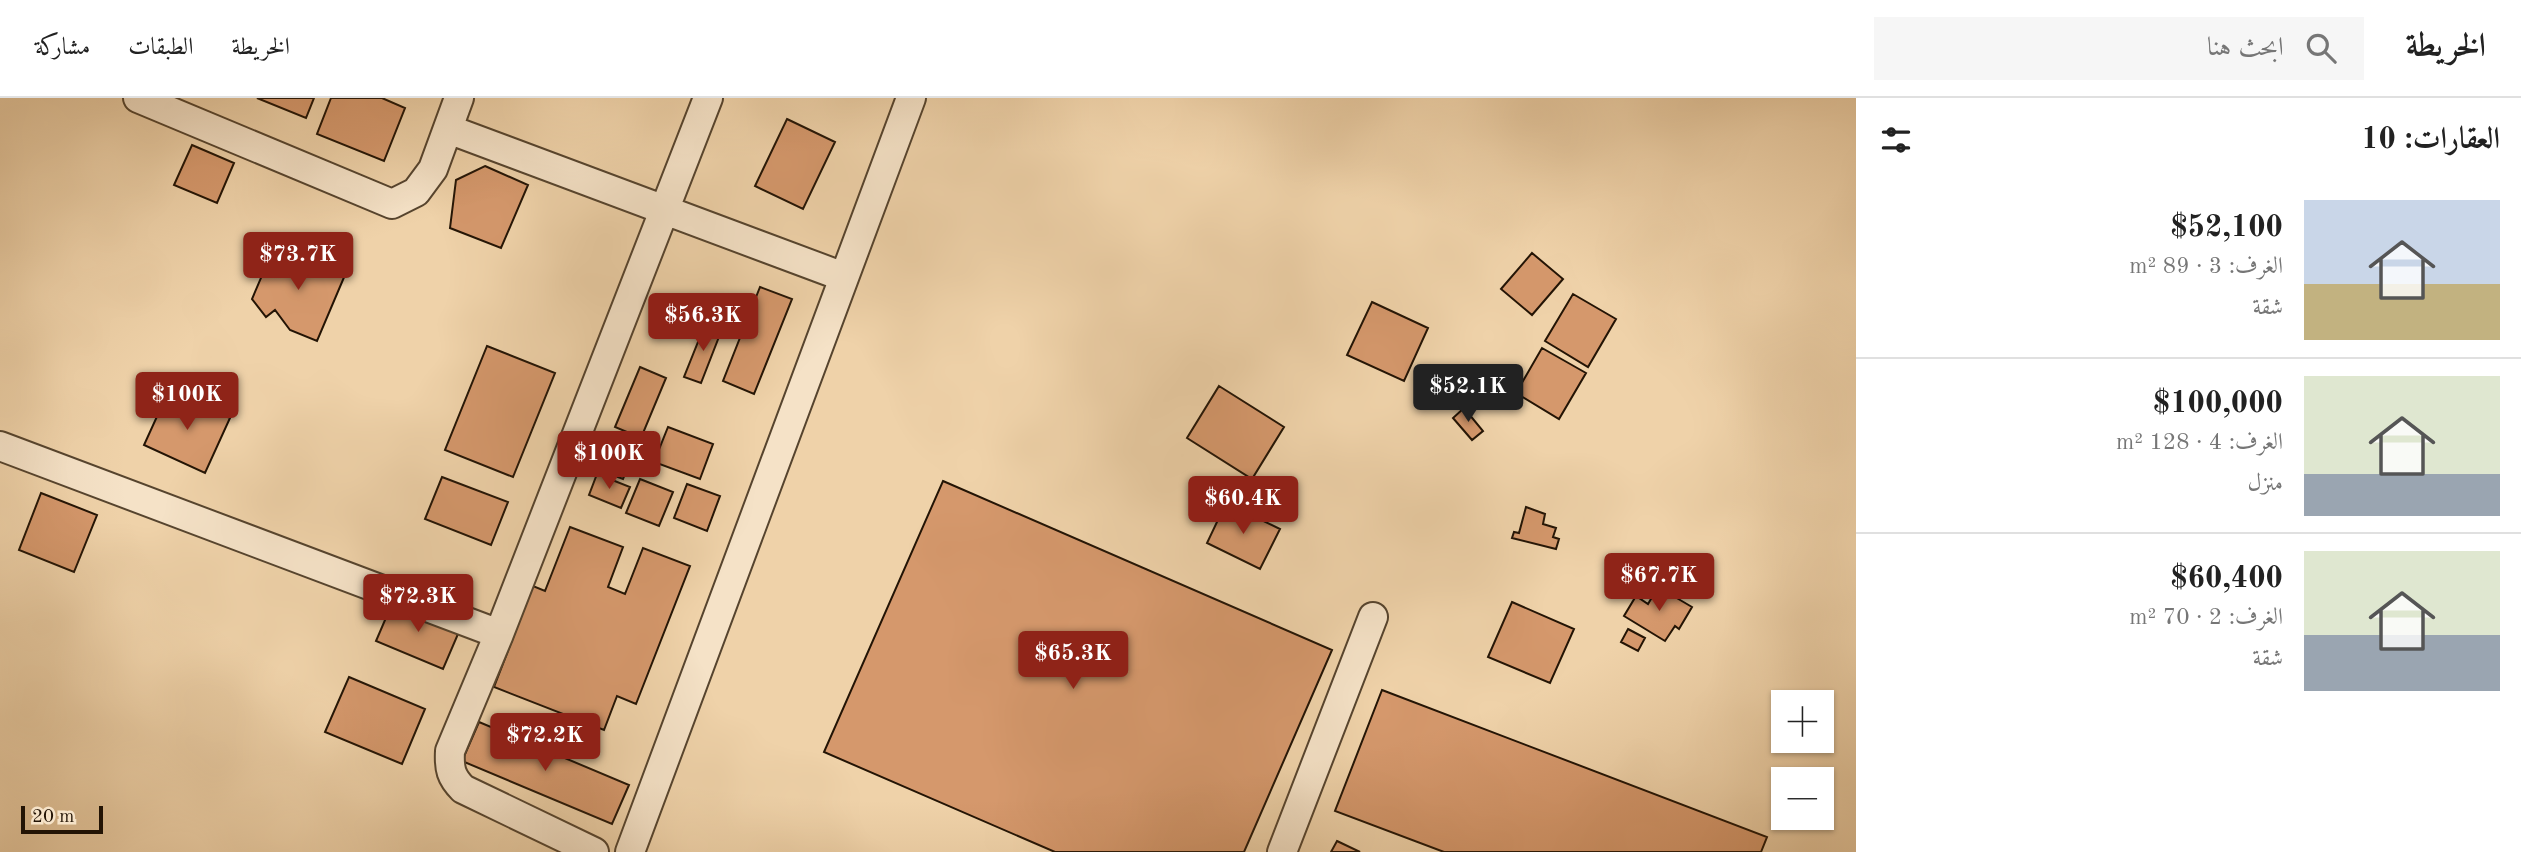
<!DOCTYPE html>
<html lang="ar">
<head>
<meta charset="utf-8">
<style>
  body { margin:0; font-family:"Old Standard TT",Amiri,serif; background:#f6f6f6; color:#222; direction:rtl; height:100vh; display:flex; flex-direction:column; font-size:26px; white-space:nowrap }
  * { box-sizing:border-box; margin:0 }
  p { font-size:23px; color:#767676 }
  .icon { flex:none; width:38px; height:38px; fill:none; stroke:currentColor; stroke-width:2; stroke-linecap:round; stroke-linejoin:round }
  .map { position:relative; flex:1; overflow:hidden; direction:ltr }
  .side { display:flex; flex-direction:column; background:#fff; width:665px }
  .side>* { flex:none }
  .buttons { position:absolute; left:1771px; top:592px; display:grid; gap:14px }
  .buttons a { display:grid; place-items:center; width:63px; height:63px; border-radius:0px; background:#fff; box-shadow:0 2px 5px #0004; font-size:35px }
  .scale { position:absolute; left:21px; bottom:18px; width:82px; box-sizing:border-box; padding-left:7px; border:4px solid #231405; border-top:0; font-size:19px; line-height:24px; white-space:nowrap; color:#231405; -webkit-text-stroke:5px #f5e2c7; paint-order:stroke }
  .price { position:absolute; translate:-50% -60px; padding:0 16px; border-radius:7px; background:#8f2418; color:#fff; font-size:23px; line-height:46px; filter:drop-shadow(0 2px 4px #0008) }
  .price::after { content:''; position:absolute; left:50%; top:42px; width:21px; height:16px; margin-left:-10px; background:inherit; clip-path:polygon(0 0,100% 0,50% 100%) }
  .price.on { background:#222; color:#fff }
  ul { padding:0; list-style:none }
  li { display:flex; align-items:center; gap:21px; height:175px; padding:0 21px }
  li+li { border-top:2px solid #e0e0e0 }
  li span { display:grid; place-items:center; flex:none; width:196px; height:140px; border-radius:0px; color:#555 }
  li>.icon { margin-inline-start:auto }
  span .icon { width:84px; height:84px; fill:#fffc; stroke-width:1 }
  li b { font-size:30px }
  h2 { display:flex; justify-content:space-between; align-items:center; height:84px; padding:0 21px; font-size:30px }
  header { display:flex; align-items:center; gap:42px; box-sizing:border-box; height:98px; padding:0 35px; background:#fff; border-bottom:2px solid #e0e0e0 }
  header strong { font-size:33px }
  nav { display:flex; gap:38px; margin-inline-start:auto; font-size:24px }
  .search { width:490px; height:63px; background:#f6f6f6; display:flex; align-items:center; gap:18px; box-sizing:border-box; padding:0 24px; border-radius:0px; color:#767676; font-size:26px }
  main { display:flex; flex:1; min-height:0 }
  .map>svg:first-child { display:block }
</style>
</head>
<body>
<header>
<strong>الخريطة</strong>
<div class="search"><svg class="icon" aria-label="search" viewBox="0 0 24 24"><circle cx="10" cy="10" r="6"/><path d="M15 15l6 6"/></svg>ابحث هنا</div>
<nav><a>الخريطة</a><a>الطبقات</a><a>مشاركة</a></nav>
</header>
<main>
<section class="side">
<h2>العقارات: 10<svg class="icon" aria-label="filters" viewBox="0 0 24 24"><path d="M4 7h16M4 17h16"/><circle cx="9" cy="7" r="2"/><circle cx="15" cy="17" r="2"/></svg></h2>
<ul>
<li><span style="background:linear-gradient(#c9d6e8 60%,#c2b280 0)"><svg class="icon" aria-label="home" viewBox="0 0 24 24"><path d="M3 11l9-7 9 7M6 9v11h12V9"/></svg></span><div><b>$52,100</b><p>الغرف: 3 · 89 m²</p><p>شقة</p></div></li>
<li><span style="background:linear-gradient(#dfe7d0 70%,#9aa5b1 0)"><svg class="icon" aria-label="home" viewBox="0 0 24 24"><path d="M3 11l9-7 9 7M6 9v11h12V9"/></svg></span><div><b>$100,000</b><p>الغرف: 4 · 128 m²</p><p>منزل</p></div></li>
<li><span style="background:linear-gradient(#dfe7d0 60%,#9aa5b1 0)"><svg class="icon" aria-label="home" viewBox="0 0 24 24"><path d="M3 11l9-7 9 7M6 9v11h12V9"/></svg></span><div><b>$60,400</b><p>الغرف: 2 · 70 m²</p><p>شقة</p></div></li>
</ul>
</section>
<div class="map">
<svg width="1856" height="754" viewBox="0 0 1856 754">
  <rect width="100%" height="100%" fill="#efd2a9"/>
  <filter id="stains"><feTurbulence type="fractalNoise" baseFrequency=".00286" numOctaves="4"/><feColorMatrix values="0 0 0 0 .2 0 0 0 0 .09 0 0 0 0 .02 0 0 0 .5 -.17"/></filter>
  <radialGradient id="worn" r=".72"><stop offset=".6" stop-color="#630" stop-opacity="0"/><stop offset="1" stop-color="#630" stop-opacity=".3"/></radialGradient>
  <path fill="#d5986c" stroke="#231405" stroke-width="2" d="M257,0H314L306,20Z
    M331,0H382L405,10L384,63L317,36Z
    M787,21L835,44L803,111L755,88Z
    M192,47L234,65L217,105L174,87Z
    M485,68L528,87L501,150L450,130L456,82Z
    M275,147L345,177L317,243L290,232L275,212L266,219L252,201Z
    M1532,155L1563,181L1532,217L1501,191Z
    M760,189L792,201L754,296L723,283Z
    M1573,196L1616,221L1588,269L1545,243Z
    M1372,204L1428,230L1404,283L1347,257Z
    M706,224L722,231L701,285L684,279Z
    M487,248L555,275L513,379L445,352Z
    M1542,250L1586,275L1559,321L1516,295Z
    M640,269L666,280L641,340L615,329Z
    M1219,288L1284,329L1252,381L1187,340Z
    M169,292L230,320L205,375L144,347Z
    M1464,310L1483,333L1472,342L1453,320Z
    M668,329L713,346L700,381L654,364Z
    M614,336L638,345L623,381L599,372Z
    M597,376L630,389L621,410L589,397Z
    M442,379L508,404L491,447L425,421Z
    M640,381L673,394L659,428L626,415Z
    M943,383L1332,552L1244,754H1055L824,654Z
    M687,386L720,398L707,433L674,420Z
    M41,395L97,417L74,474L19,452Z
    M1226,405L1280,431L1260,471L1207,445Z
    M1526,409L1545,416L1543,426L1556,430L1553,439L1559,441L1556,451L1512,440L1514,434L1519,435Z
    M570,429L623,449L608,489L625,496L643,450L690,468L636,606L617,598L604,632L494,589L533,488L545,493Z
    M1658,489L1692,509L1679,531L1675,528L1665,543L1624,518L1636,498L1648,506Z
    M394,501L461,529L443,571L376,543Z
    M1512,504L1574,531L1550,585L1488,559Z
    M1628,531L1645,540L1638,553L1621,544Z
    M349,579L425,611L402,666L325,634Z
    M1382,592L1767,739L1761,754H1444L1335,713Z
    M479,624L629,687L612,726L462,663Z
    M1337,743L1360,754H1331Z"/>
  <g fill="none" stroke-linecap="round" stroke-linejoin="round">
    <g stroke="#56442e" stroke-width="32">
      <path id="minor" d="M138,0L392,106L416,94L433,71L459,0
        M448,31L844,179
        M0,348L499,536
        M594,754L463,691C451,679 449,671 450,653L499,536L708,0
        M630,754L911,0
        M1282,754L1373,519"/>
    </g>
    <use href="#minor" stroke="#f5e2c7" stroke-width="28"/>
  </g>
  <rect width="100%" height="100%" filter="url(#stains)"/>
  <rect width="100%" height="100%" fill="url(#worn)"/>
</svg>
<div class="buttons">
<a>+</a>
<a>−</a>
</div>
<div class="scale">20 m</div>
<b class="price" style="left:298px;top:194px">$73.7K</b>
<b class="price" style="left:703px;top:255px">$56.3K</b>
<b class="price on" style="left:1468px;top:326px">$52.1K</b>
<b class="price" style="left:187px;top:334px">$100K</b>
<b class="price" style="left:609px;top:393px">$100K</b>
<b class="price" style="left:1243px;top:438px">$60.4K</b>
<b class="price" style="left:1659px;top:515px">$67.7K</b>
<b class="price" style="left:418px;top:536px">$72.3K</b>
<b class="price" style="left:1073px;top:593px">$65.3K</b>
<b class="price" style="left:545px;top:675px">$72.2K</b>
</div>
</main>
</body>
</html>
